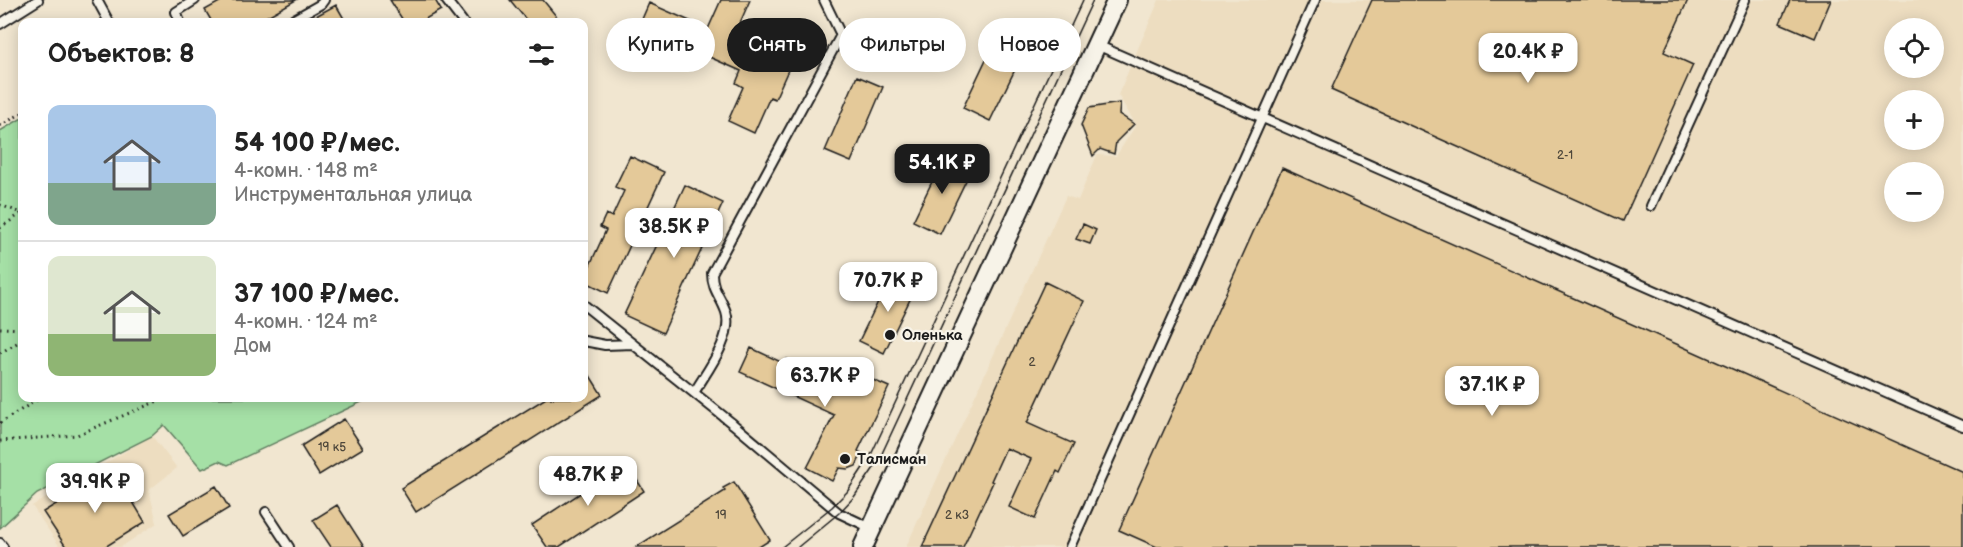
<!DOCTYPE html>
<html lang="ru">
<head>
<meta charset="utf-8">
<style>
  body { margin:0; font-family:"Balsamiq Sans",sans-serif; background:#f2f2f2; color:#222; height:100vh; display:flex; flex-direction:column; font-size:22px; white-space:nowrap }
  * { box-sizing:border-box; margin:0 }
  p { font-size:20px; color:#767676 }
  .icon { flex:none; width:33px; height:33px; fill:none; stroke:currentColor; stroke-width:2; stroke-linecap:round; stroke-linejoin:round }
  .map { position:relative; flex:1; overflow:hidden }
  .details { position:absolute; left:18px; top:18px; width:570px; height:384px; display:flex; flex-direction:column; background:#fff; border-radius:12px; box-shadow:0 3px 15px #0003 }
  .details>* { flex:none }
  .hud { position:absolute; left:606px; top:18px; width:570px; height:54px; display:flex; gap:12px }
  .buttons { position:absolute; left:1884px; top:18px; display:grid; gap:12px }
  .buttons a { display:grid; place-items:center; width:60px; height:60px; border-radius:50%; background:#fff; box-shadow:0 3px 15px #0003; font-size:30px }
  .price { position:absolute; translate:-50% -51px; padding:0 14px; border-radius:12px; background:#fff; color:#222; font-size:20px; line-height:39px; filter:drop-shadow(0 2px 3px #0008) }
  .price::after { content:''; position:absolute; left:50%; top:36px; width:18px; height:14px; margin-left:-9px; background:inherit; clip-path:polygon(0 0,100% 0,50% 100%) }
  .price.active { background:#1c1c1c; color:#fff }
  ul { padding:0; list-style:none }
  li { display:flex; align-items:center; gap:18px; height:150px; padding:0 30px }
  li+li { border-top:2px solid #e0e0e0 }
  li span { display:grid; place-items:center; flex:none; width:168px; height:120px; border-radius:12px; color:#555 }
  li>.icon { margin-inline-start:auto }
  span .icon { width:72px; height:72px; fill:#fffc; stroke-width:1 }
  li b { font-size:26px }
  h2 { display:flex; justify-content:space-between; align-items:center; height:72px; padding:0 30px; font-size:26px }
  .chip { padding:0 21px; border-radius:27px; background:#fff; box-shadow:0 3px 15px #0003; font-size:21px; line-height:54px }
  .chip.active { background:#1c1c1c; color:#fff }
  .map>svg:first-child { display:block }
</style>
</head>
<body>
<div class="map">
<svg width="1963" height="547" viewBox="0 0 1963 547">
  <rect width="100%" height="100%" fill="#f1e6d0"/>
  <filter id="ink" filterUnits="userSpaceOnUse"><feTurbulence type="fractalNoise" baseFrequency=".0167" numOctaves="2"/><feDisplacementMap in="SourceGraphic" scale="12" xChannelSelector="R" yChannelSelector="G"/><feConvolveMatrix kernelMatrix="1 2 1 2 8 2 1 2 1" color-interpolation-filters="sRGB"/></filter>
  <g filter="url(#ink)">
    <path fill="#edddc0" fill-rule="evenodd" d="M1159,0H1963V547H906L1066,196L1078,200L1097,155L1116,156L1136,125L1118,95ZM1894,28H1934V68H1894ZM1894,100H1934V140H1894ZM1894,172H1934V212H1894Z
      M152,436L177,468L149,490L157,523L121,547H60L32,506Z"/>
    <path fill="#a5e0a6" stroke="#607e61" stroke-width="1.5" d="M22,118V398H370L228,465L219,461L202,469L164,425L152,436L37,494L0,528V131Z"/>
    <path fill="#e4c999" stroke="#1c1c1c" stroke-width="1.5" d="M223,0H296L257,22H212L205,10Z
      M390,0H435L441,10L420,22H404Z
      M510,0H543L561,22H528Z
      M721,0H750L739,25L783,44L779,53L793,59L775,99L770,97L754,133L728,121L743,87L736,83L741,71L639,26L649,3L708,29Z
      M1372,0H1688L1664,52L1693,65L1623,221L1331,90Z
      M1790,0H1831L1815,38L1780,23Z
      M336,5L346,22H305Z
      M998,34L1026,47L990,121L963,108Z
      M857,76L883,87L851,162L825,151Z
      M1120,103L1119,114L1134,124L1116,142L1114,154L1100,149L1093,156L1081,125L1089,108Z
      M945,155L972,168L940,234L913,221Z
      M630,156L664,172L608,293L584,281V278L606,230L600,227L606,214L612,217L624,191L615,187Z
      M1282,168L1963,472V547H1157L1119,530Z
      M685,185L723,203L663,333L624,315Z
      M1083,224L1096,230L1090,244L1076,239Z
      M892,273L917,285L884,353L859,341Z
      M1045,282L1084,301L1027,423L1074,444L1060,473L1057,471L1035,519L1009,507L1031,459L1006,448L991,481L993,482L963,547H922Z
      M751,348L785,364L787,359L805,367L803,371L830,383L832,379L859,392L866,377L889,387L858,451L862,453L856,466L848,469L839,468L832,481L807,468L834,415L740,372Z
      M584,366L602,395L416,512L401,488L546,398H584Z
      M344,419L363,448L319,475L301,446Z
      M626,463L644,491L559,547H547L532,525Z
      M113,469L145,522L105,547H66L43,512Z
      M734,482L770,540L759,547H636L725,491L723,488Z
      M216,486L229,508L183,536L169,514Z
      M337,505L364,547H331L313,520Z"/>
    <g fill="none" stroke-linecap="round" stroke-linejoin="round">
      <g stroke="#1c1c1c" stroke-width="12">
        <path id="service" d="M97,0L109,22
          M446,0L463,22
          M180,22L176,12L195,0
          M289,22L321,4L324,0
          M0,24L38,0
          M1097,45L1963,426
          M1651,206L1745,0
          M584,305L733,424L839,513L871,528
          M584,341L605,345L633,344
          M694,393C706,372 734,337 726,312C721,297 712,290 712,273L841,35L824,0
          M266,512L289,547
          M0,543L3,547
          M1070,547L1315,0"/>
      </g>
      <g stroke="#1c1c1c" stroke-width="22">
        <path id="tertiary" d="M863,547L1117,0"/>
      </g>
      <path stroke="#1c1c1c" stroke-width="3" stroke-dasharray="1.5 4.5" stroke-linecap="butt" d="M0,126L22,113
        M0,205L22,213
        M0,228L22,213
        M0,328L22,329
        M0,353L22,340
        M0,423L40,398
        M0,441L77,435L165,398"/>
      <use href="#service" stroke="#f7f3e8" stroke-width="8"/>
      <use href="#tertiary" stroke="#f7f3e8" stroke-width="18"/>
      <path stroke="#1c1c1c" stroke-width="1.5" d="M782,547L832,507L847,492L870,457L1083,0
        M798,547L839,513L854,497L878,462L1093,0"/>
    </g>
  </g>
  <g fill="#1c1c1c" stroke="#f7f3e8" stroke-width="2">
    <circle cx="890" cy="335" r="6"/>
    <circle cx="845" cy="459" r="6"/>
  </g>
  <g text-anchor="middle" stroke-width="4.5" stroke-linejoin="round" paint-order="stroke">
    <g font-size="12" fill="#4e473b">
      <text x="1565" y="159">2-1</text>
      <text x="1032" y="366">2</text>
      <text x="332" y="451">19 к5</text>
      <text x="721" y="519">19</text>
      <text x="957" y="519">2 к3</text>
    </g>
    <g font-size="15" font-weight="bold" fill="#1c1c1c" stroke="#f7f3e8" text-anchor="start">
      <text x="902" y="340">Оленька</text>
      <text x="857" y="464">Талисман</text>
    </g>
  </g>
</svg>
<div class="buttons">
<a><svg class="icon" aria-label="locate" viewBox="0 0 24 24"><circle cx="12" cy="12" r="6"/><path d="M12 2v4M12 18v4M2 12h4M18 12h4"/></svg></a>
<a>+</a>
<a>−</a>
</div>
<b class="price" style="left:1528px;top:84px">20.4K ₽</b>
<b class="price active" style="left:942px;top:195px">54.1K ₽</b>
<b class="price" style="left:674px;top:259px">38.5K ₽</b>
<b class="price" style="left:888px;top:313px">70.7K ₽</b>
<b class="price" style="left:825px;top:408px">63.7K ₽</b>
<b class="price" style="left:1492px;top:417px">37.1K ₽</b>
<b class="price" style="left:588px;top:507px">48.7K ₽</b>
<b class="price" style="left:95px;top:514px">39.9K ₽</b>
<div class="hud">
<a class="chip">Купить</a>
<a class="chip active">Снять</a>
<a class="chip">Фильтры</a>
<a class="chip">Новое</a>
</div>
<section class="details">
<h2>Объектов: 8<svg class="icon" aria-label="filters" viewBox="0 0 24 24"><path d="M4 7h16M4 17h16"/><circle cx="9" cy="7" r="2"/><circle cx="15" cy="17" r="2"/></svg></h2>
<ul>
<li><span style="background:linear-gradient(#a9c7e8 65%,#7fa58c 0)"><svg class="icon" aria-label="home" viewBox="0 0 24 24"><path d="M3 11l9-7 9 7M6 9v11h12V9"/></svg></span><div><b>54 100 ₽/мес.</b><p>4-комн. · 148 m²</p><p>Инструментальная улица</p></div></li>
<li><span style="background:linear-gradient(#dfe7d0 65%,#8fb573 0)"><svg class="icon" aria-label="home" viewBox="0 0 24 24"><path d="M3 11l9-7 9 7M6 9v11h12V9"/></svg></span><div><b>37 100 ₽/мес.</b><p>4-комн. · 124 m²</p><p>Дом</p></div></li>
</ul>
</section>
</div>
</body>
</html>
